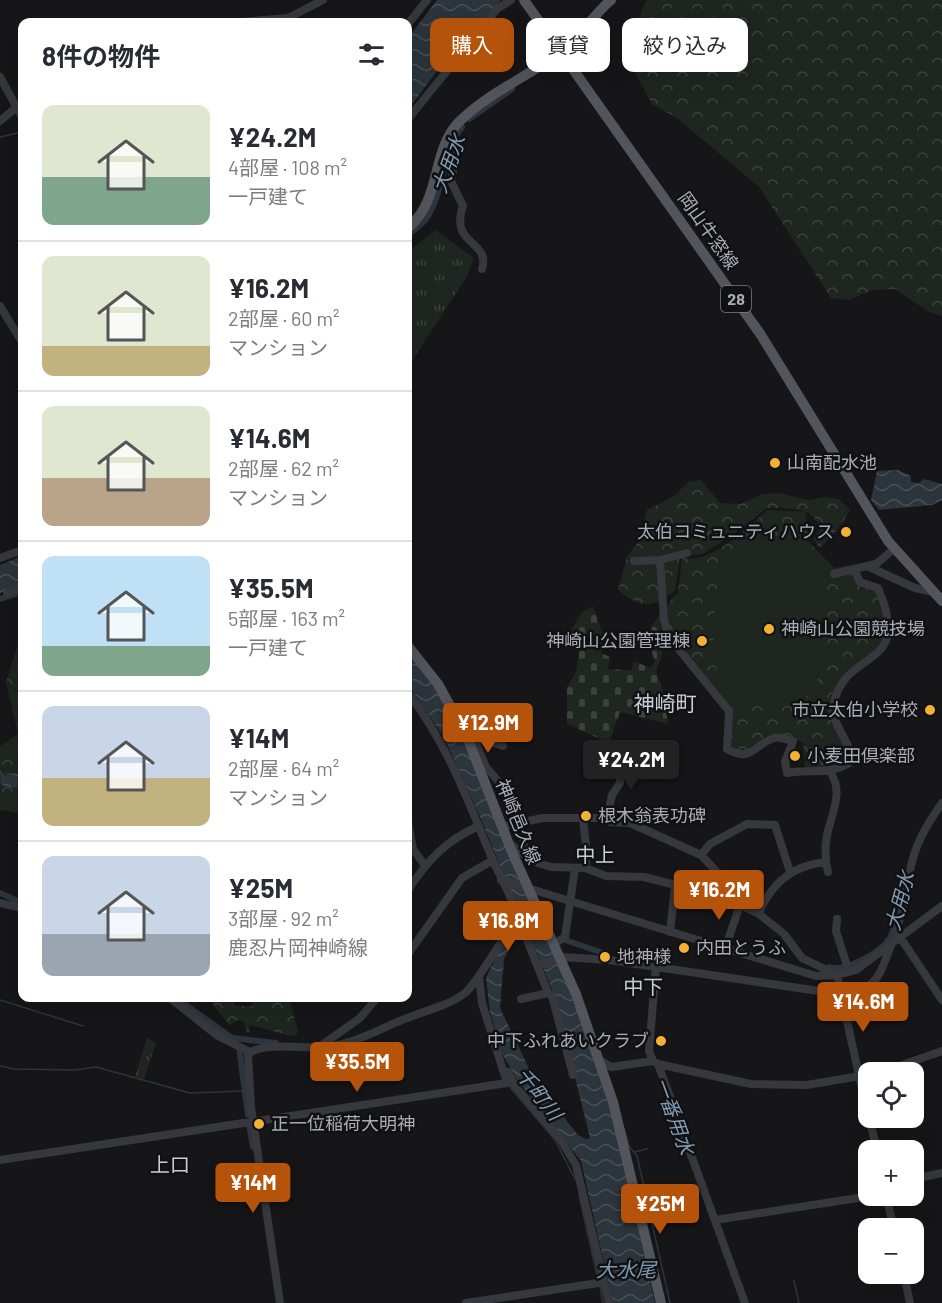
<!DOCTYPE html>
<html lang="ja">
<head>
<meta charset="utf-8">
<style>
  body { margin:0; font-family:Barlow,"Noto Sans JP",sans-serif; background:#f2f2f3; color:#2b2b33; height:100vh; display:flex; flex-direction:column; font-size:22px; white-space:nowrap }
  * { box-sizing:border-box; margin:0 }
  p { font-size:20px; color:#7c7c81 }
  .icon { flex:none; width:33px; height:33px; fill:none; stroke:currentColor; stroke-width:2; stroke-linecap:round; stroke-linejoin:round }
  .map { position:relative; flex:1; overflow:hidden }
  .side { position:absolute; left:18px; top:18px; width:394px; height:984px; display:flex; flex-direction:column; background:#fff; border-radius:12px; box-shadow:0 6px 24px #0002 }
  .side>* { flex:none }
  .hud { position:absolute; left:430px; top:18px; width:422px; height:54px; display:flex; gap:12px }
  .tools { position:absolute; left:858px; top:1062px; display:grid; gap:12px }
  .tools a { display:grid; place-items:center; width:66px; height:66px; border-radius:12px; background:#fff; box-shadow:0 6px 24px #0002; font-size:30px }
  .price { position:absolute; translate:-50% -51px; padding:0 14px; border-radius:6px; background:#b45309; color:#fff; font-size:20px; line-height:39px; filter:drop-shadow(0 2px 3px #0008) }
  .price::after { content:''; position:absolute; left:50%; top:36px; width:18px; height:14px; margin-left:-9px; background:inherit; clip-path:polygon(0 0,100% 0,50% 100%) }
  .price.selected { background:#222; color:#fff }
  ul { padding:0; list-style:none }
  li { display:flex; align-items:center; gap:18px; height:150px; padding:0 24px }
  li+li { border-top:2px solid #e1e1e2 }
  li span { display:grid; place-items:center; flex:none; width:168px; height:120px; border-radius:12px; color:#555 }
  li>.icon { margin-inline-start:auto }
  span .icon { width:72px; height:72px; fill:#fffc; stroke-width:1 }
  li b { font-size:26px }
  h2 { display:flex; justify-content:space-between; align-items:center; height:72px; padding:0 24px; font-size:26px }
  .tag { padding:0 21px; border-radius:12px; background:#fff; box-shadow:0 6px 24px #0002; font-size:21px; line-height:54px }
  .tag.selected { background:#b45309; color:#fff }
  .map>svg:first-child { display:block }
</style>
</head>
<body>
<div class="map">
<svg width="942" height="1303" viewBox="0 0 942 1303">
  <defs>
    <pattern id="grass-tufts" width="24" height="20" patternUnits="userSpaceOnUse" patternTransform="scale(1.5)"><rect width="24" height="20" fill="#1e261f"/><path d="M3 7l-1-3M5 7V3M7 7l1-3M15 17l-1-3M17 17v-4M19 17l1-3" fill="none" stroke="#3c433d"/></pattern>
    <pattern id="forest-crowns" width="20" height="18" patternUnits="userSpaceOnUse" patternTransform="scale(1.5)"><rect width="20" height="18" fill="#1e261f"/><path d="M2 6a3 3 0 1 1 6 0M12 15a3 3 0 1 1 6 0" fill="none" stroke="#3c433d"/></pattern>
    <pattern id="cemetery-stones" width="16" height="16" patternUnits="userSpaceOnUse" patternTransform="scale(1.5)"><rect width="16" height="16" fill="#1e261f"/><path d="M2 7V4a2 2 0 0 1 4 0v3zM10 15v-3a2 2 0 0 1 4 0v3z" fill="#3c433d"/></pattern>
    <pattern id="water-waves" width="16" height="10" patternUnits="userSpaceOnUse" patternTransform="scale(1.5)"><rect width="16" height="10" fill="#2c353c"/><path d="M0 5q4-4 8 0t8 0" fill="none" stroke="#485056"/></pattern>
  </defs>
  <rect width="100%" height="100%" fill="#161618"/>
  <path fill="url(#grass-tufts)" d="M435,230L474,258L467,276L412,361V384L408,387V252Z
    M147,1038L156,1043L144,1079L135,1077Z"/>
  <path fill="url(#forest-crowns)" d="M649,0H942V316L929,312L895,289L872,290L849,300L831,298L759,187L677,118L652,104L632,67L629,43L645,3Z
    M701,480L720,503L740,504L763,494L777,493L809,500L824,497L839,499L850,510L839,528L820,548L813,539L820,530C815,505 786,509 766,508L745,526L703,554L680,556L675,591C651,608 642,609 618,590L627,557L639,541L647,510L674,496L688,482Z
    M767,510L805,512L810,538L807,540L834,568L849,565L852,575L861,586L872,587L877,593L887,630L873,657L853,666L843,675L836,690L831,710L849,751L845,764L823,770L805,768L803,742L777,734L746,752L733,749L730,744V711L676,643C665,624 660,607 678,593L682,558C687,558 695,559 701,557C725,550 749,527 767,510Z
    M22,640V814L0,810V746L18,734L6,682L19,641Z
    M208,998H232L235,1006H252V998H289L298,1031L296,1035L291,1036L250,1025L249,1033H247L244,1021L238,1020L229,1025Z"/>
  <path fill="url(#cemetery-stones)" d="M593,606L604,638L601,653L610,657L608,669L632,670L633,661L651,668L655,661C647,642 655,642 651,626L660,615L662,655L656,671L663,690L668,724L620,712L609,743L567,724V687L576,672L581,641L569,635L581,613Z"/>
  <path fill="#1e261f" d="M758,540H796L811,554L823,571V660L820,661C823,721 735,722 718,673C711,654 715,632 715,613C716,574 722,559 758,540Z"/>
  <path fill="url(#water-waves)" fill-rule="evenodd" d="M437,0H501L437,71L408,110V38Z
    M898,470L911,476V482L919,483L924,479L942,484V500L932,505L879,510L871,500L877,471Z
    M22,556V584L0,593V565Z
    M408,651L434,683L462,735L558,958L610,1103L655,1303H613L581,1161L517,1080L502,1053L490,1012L486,978L518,911L481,819L444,737L408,685ZM520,927H526L555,997L590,1138L586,1139L578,1135L536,1083L500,1008L504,959Z
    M0,771L6,776L7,773L22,774V781L17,783V788L1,785Z"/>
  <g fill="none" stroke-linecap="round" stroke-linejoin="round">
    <path stroke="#2c353c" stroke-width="1.5" d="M0,137L22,132
      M0,1000L83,1026
      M0,1066L15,1069L75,1070L96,1067L190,1093L245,1091
      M509,1086L555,1140L575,1179
      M624,1128L629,1146L637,1156L670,1303
      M635,1152L647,1149
      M579,1195L597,1275
      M794,1281L799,1303
      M600,1286L603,1303"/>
    <path stroke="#2c353c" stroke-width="6" d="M469,119L512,89
      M408,235C414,230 421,225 426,219C445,192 441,153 462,127
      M0,599L22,592
      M518,820L523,843L537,860
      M0,893L22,903
      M564,937L565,940L606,954L607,959
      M829,967C845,973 881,952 890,938C892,935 893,929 895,925
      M176,998L232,1038L276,1043
      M239,1047L248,1115
      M249,1124L253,1147"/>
    <path stroke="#37383d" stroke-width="8" d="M240,22L288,18L323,0
      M408,24L427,0
      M0,77L22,117
      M408,119L497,9L511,0
      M0,121L17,107L22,106
      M444,152L452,155L455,162L451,181L463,206C449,246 491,240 482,269
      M0,306L22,342
      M0,558L22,550
      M660,560L664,620L668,636L729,711L727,749C752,763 753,745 774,738C780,736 787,740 793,741L785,762L787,773C810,768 832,777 853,760C851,744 831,722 833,708C842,645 915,674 878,588L860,582L854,569
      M634,561L660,560L687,553
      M867,566L876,564L894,549
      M834,574L867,566L915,588L934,592
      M7,593L22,587
      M466,719L486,767L505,789L522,821
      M473,736L503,746
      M942,803C929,821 917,840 912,862C906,885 905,908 896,931L942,1000
      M583,818L587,855L585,868
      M607,818L612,795L620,783V755
      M408,822L413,849L425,866
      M502,827L542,818H607L609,822L630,823L701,855
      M508,842L532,861L551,867L585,868L606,876L644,877L723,897L759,914
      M826,862L828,872
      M790,872L775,825L747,824L710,844L701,855L718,873L716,889L743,898L761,908L759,914L784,934L802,958L837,975L868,1117
      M501,880L816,976L837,975L856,970L942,906
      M408,890C427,861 446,840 479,826
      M0,903L22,908
      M761,908C775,880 795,865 826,862C826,856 825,849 826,842C828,819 846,794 830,772
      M837,919L836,931L849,972
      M510,925L524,932L548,993L552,996L573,1075
      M670,932L675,886
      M554,944L565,937L575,868
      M725,949L742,899
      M408,954L462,878L493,860
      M538,966L561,957L609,960L839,994C877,991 879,977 891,945
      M656,966L649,1051L653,1061L658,1064L751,1084L807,1085L860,1076
      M170,998L218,1036L250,1052
      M521,999L548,993
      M319,1047L360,1018L377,998
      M599,1060L611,1067L653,1061
      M658,1064L745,1303
      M508,1072L515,1086L560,1139L576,1165L609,1303
      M882,1072L942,1051
      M869,1118L877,1150
      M0,1160L507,1083L482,1003L479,976
      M914,1179L942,1173
      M886,1196L894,1228
      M715,1220L871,1196
      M904,1274L910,1303
      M280,1303L251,1107L248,1055C260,1040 308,1050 328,1047C358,1043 382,1027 410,1017C427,1010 450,1005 465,993C477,982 510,930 514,915C514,899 501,878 494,863C469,804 448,744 408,693
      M466,1303L598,1283L602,1274"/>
    <path stroke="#53555c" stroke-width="10" d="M524,0L761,335L888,541L942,601
      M408,228C442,199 431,152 458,123C487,93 528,77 560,52C580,38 592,16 611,0
      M408,646L438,684L467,737L512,852L576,994L613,1102L661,1303"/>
  </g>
  <g fill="#f2b134" stroke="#111113" stroke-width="2">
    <circle cx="775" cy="463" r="6"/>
    <circle cx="846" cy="532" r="6"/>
    <circle cx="769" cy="629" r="6"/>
    <circle cx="702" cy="641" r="6"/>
    <circle cx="930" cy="710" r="6"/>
    <circle cx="795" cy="756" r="6"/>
    <circle cx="586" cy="816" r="6"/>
    <circle cx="684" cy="948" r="6"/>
    <circle cx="605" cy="957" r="6"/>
    <circle cx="661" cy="1041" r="6"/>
    <circle cx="259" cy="1124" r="6"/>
  </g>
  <g text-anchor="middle" stroke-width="5" stroke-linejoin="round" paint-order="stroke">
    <rect fill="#111113" stroke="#7b7e86" stroke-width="1.5" x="721" y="286" width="30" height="26" rx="4.5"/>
    <g font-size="16" font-weight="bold" fill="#a8adb8">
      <text x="736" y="305">28</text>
    </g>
    <g font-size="18" fill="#a8adb8" stroke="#111113">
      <text transform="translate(708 231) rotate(55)" y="6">岡山牛窓線</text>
      <text transform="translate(518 822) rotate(68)" y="6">神崎邑久線</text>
    </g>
    <g font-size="18" fill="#a8adb8" stroke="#111113" text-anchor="start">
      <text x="787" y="469">山南配水池</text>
      <text x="834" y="538" text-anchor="end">太伯コミュニティハウス</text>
      <text x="781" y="635">神崎山公園競技場</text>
      <text x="690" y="647" text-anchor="end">神崎山公園管理棟</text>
      <text x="918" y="716" text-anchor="end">市立太伯小学校</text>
      <text x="807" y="762">小麦田倶楽部</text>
      <text x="598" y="822">根木翁表功碑</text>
      <text x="696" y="954">内田とうふ</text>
      <text x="617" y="963">地神様</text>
      <text x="649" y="1047" text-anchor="end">中下ふれあいクラブ</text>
      <text x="271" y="1130">正一位稲荷大明神</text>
    </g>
    <g font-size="20" font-style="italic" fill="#7f9bb3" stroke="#111113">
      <text transform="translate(449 164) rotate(-70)" y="7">大用水</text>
      <text transform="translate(900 901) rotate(-75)" y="7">大用水</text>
      <text transform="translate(539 1094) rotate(52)" y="7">千町川</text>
      <text transform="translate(674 1116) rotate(70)" y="7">一番用水</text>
      <text x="626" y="1277">大水尾</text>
    </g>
    <g font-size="20" fill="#c9ccd4" stroke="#111113">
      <text x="595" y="862">中上</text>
      <text x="643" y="994">中下</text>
      <text x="170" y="1172">上口</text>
    </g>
    <g font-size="21" fill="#c9ccd4" stroke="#111113">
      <text x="665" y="711">神崎町</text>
    </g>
  </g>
</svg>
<div class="tools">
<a><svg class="icon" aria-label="locate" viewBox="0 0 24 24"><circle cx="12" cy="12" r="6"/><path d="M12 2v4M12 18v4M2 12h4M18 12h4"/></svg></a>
<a>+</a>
<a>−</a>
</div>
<b class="price" style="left:488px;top:754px">¥12.9M</b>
<b class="price selected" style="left:631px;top:791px">¥24.2M</b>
<b class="price" style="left:719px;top:921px">¥16.2M</b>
<b class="price" style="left:508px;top:952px">¥16.8M</b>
<b class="price" style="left:863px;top:1033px">¥14.6M</b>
<b class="price" style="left:357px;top:1093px">¥35.5M</b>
<b class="price" style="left:253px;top:1214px">¥14M</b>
<b class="price" style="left:660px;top:1235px">¥25M</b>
<div class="hud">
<a class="tag selected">購入</a>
<a class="tag">賃貸</a>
<a class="tag">絞り込み</a>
</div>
<section class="side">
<h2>8件の物件<svg class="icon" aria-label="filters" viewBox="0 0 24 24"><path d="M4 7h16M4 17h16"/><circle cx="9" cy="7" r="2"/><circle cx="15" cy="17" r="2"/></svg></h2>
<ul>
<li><span style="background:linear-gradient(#dfe7d0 60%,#7fa58c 0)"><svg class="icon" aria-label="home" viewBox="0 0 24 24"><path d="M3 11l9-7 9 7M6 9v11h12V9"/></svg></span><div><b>¥24.2M</b><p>4部屋 · 108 m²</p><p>一戸建て</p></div></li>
<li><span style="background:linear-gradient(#dfe7d0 75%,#c2b280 0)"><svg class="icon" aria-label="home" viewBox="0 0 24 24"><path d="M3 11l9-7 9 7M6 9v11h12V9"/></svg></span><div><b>¥16.2M</b><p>2部屋 · 60 m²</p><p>マンション</p></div></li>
<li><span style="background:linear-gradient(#dfe7d0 60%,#b9a48a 0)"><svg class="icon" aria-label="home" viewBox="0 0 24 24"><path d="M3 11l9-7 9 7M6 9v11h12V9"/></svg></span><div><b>¥14.6M</b><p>2部屋 · 62 m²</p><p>マンション</p></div></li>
<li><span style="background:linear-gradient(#bfe0f5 75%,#7fa58c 0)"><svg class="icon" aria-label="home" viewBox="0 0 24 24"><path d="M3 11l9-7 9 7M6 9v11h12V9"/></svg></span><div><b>¥35.5M</b><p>5部屋 · 163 m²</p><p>一戸建て</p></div></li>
<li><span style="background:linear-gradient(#c9d6e8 60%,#c2b280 0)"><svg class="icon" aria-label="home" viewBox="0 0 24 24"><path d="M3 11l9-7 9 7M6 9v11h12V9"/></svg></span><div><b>¥14M</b><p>2部屋 · 64 m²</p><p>マンション</p></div></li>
<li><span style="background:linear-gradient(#c9d6e8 65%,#9aa5b1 0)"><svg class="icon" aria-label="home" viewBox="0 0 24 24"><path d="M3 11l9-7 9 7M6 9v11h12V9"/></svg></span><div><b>¥25M</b><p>3部屋 · 92 m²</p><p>鹿忍片岡神崎線</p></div></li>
</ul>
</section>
</div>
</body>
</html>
